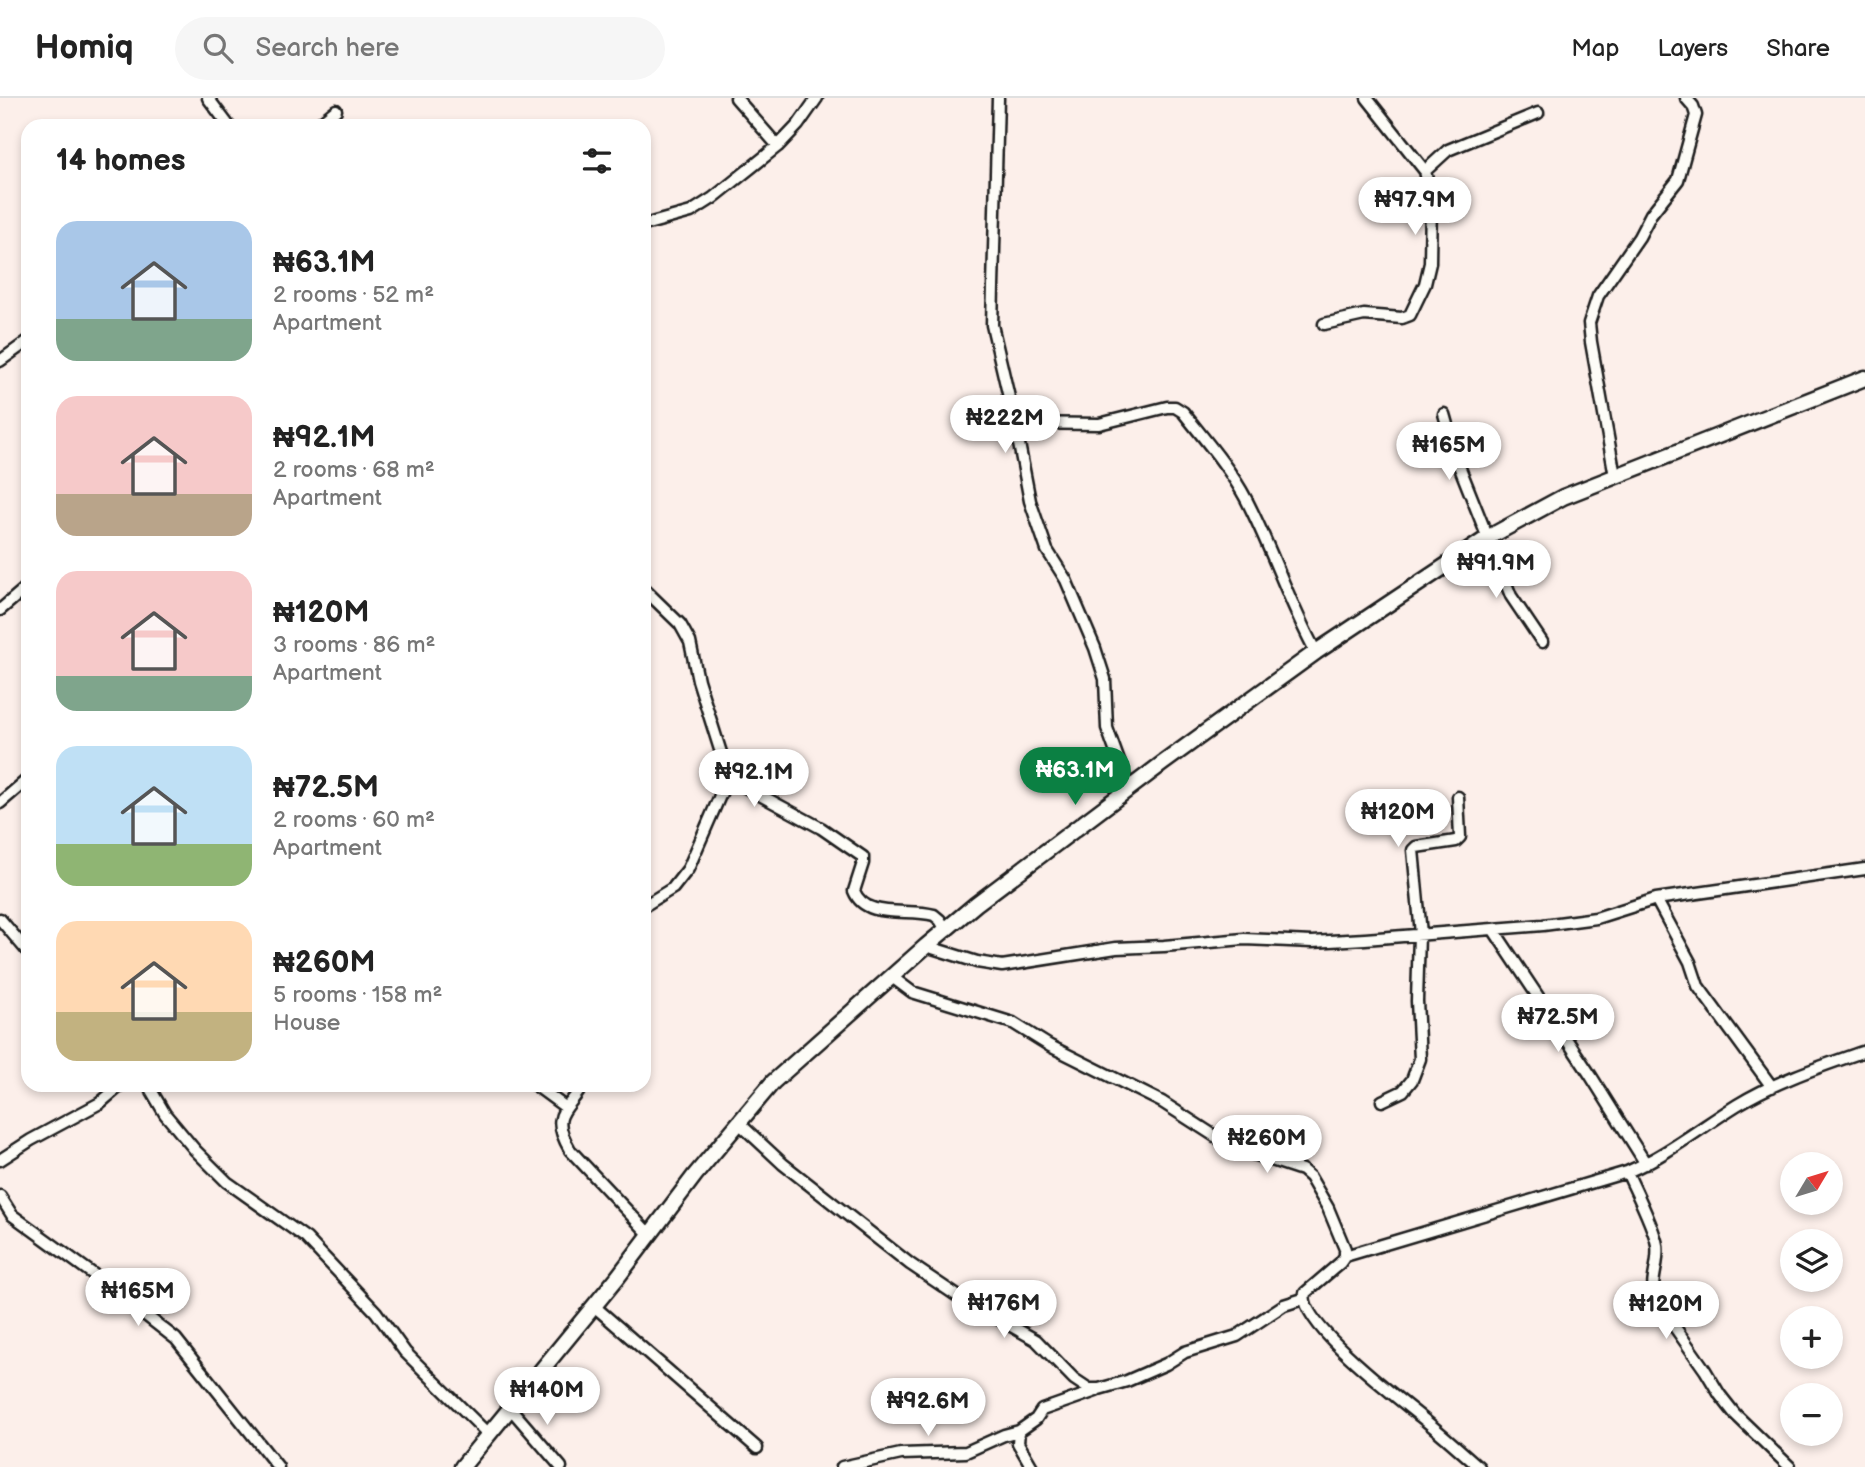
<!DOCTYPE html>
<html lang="en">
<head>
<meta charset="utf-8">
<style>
  body { margin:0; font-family:"Balsamiq Sans",sans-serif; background:#f6f6f6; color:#222; height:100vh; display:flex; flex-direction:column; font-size:26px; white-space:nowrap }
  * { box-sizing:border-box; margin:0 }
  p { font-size:23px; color:#767676 }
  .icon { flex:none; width:38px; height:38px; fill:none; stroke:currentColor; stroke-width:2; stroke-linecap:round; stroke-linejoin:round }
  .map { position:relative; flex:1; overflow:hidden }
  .sheet { position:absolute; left:21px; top:21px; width:630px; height:973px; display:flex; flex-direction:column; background:#fff; border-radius:21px; box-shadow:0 4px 10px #0003 }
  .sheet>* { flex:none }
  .needle { width:46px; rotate:52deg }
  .controls { position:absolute; left:1780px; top:1054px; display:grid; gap:14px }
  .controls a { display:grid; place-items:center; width:63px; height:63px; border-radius:50%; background:#fff; box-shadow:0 4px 10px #0003; font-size:35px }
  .price { position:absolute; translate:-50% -60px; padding:0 16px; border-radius:24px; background:#fff; color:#222; font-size:23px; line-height:46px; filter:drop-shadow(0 2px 4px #0008) }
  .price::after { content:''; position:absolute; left:50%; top:42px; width:21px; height:16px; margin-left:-10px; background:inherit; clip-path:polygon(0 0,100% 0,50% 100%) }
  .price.current { background:#0b8043; color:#fff }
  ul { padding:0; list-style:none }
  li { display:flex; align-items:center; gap:21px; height:175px; padding:0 35px }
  li span { display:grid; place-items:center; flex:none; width:196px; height:140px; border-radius:21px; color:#555 }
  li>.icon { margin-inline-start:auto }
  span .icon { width:84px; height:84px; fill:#fffc; stroke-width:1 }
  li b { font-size:30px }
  h2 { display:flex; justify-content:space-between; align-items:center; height:84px; padding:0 35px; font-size:30px }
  header { display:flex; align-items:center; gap:42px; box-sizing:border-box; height:98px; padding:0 35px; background:#fff; border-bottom:2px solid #e0e0e0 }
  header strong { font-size:33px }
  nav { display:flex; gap:38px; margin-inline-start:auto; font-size:24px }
  .search { width:490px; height:63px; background:#f6f6f6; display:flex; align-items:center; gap:18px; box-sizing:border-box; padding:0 24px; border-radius:38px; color:#767676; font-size:26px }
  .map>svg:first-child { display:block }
</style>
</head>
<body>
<header>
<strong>Homiq</strong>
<div class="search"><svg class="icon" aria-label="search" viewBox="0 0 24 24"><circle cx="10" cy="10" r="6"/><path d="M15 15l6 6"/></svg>Search here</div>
<nav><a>Map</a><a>Layers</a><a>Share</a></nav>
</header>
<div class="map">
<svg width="1865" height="1369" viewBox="0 0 1865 1369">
  <rect width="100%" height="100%" fill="#fcefea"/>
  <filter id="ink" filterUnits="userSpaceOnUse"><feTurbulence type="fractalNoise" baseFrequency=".0143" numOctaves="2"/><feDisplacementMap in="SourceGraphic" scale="14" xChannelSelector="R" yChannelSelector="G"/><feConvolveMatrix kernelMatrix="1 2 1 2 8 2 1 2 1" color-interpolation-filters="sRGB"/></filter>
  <g filter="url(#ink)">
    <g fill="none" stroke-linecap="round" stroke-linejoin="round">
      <g stroke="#1c1c1c" stroke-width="15">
        <path id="minor" d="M208,0L229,28
          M736,0L778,48
          M998,0L992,227L1015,325L1030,403L1047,452L1066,482L1095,550L1105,581L1107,630L1129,691
          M316,28L336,12
          M1425,73L1448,52L1538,15
          M644,127L691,114L713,100L778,48L798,27L817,0
          M1324,226L1364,217L1402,220L1410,217L1425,186L1430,165L1431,100L1425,73L1367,0
          M0,263L28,243
          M1444,316L1458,365L1511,498L1542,544
          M1015,325L1099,326L1167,309H1175L1183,314C1205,342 1229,369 1246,401C1272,451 1289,505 1316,554
          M1615,378L1591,244L1589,225L1598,198L1639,139L1651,116L1678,82L1696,17L1693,8L1686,0
          M644,491L680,526L690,544L698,582L722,658L729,677L734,683L821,730L863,759V765L854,793C866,823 909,809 934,817L940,822L946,832
          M0,512L28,488
          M0,705L28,681
          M1656,801L1690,864L1698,888L1772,989
          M644,808L673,790L688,771L729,677
          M0,821L28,854
          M1493,831L1591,978L1646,1066
          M1421,836L1413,752L1416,749L1456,743L1460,739L1458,699
          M926,848L977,864L1002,868L1116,850L1164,848L1244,841L1312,844L1365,841L1543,827L1596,820L1656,801L1865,771
          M892,879L912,894L1013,925L1050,948L1162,1004L1221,1042L1244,1053L1302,1072L1310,1079L1328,1110L1345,1151V1158L1340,1165L1305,1195C1297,1224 1398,1300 1421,1319C1441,1335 1460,1352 1479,1369
          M148,987L165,1016L195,1052L227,1084L306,1140L376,1214L405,1254L489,1337
          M535,987L565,1009
          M583,987C566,1015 549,1015 570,1052L650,1137
          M1382,1003L1403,993L1412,982L1420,961L1417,903L1419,836
          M739,1025L783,1066L910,1166L956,1197L1036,1242L1074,1281L1089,1291H1099L1127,1283L1166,1266L1185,1254L1237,1238L1284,1207L1303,1201
          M0,1062L31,1042L100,1005L121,987
          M1627,1074C1635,1092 1654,1129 1657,1147C1660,1166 1649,1182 1655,1201L1705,1272L1720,1297L1735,1316L1790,1369
          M0,1098L12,1117L93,1176L176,1241L278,1369
          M1345,1158L1627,1074C1667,1057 1700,1030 1737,1007C1776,983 1822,968 1865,953
          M594,1208L757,1350
          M511,1311L561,1369
          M842,1369L901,1356L966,1354L1004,1337L1019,1333
          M1032,1369L1018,1345L1019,1333L1036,1321L1042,1312L1096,1293"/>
      </g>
      <g stroke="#1c1c1c" stroke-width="19">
        <path id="secondary" d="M462,1369L617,1180L695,1077L773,984L926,848L976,806L1163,665L1316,554L1489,439L1563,399L1865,280"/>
      </g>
      <use href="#minor" stroke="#fdfcf7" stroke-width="10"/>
      <use href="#secondary" stroke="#fdfcf7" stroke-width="14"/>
    </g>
  </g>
</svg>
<div class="controls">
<a><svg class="needle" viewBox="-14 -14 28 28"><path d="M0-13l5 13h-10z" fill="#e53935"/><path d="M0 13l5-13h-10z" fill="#767676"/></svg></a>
<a><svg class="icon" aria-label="layers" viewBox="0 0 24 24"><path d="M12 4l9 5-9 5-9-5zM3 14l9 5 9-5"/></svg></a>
<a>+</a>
<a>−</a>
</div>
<b class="price" style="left:1415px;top:139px">₦97.9M</b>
<b class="price" style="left:1005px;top:357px">₦222M</b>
<b class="price" style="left:1449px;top:384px">₦165M</b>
<b class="price" style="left:1496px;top:502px">₦91.9M</b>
<b class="price current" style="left:1075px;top:709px">₦63.1M</b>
<b class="price" style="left:754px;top:711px">₦92.1M</b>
<b class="price" style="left:1398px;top:751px">₦120M</b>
<b class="price" style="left:1558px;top:956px">₦72.5M</b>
<b class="price" style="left:1267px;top:1077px">₦260M</b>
<b class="price" style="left:138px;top:1230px">₦165M</b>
<b class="price" style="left:1004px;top:1242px">₦176M</b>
<b class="price" style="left:1666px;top:1243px">₦120M</b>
<b class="price" style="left:547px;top:1329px">₦140M</b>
<b class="price" style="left:928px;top:1340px">₦92.6M</b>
<section class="sheet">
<h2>14 homes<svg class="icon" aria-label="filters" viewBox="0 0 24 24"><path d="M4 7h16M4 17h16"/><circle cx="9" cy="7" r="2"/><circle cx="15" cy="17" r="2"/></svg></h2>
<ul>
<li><span style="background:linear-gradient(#a9c7e8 70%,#7fa58c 0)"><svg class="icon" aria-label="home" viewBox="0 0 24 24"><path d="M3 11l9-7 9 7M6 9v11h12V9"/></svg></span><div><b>₦63.1M</b><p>2 rooms · 52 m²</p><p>Apartment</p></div></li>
<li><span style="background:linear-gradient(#f6c9c9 70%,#b9a48a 0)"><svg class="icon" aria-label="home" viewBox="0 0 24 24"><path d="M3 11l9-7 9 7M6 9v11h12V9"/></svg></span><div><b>₦92.1M</b><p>2 rooms · 68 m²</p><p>Apartment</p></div></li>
<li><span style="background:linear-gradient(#f6c9c9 75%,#7fa58c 0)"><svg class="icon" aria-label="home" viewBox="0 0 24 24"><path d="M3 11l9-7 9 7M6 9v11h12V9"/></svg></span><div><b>₦120M</b><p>3 rooms · 86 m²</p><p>Apartment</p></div></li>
<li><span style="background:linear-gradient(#bfe0f5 70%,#8fb573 0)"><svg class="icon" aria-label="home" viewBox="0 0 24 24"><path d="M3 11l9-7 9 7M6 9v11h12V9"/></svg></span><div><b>₦72.5M</b><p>2 rooms · 60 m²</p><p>Apartment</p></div></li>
<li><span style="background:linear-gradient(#ffd9b3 65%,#c2b280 0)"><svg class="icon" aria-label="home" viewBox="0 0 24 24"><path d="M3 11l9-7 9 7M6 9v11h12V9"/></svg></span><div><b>₦260M</b><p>5 rooms · 158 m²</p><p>House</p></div></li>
</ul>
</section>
</div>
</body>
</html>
